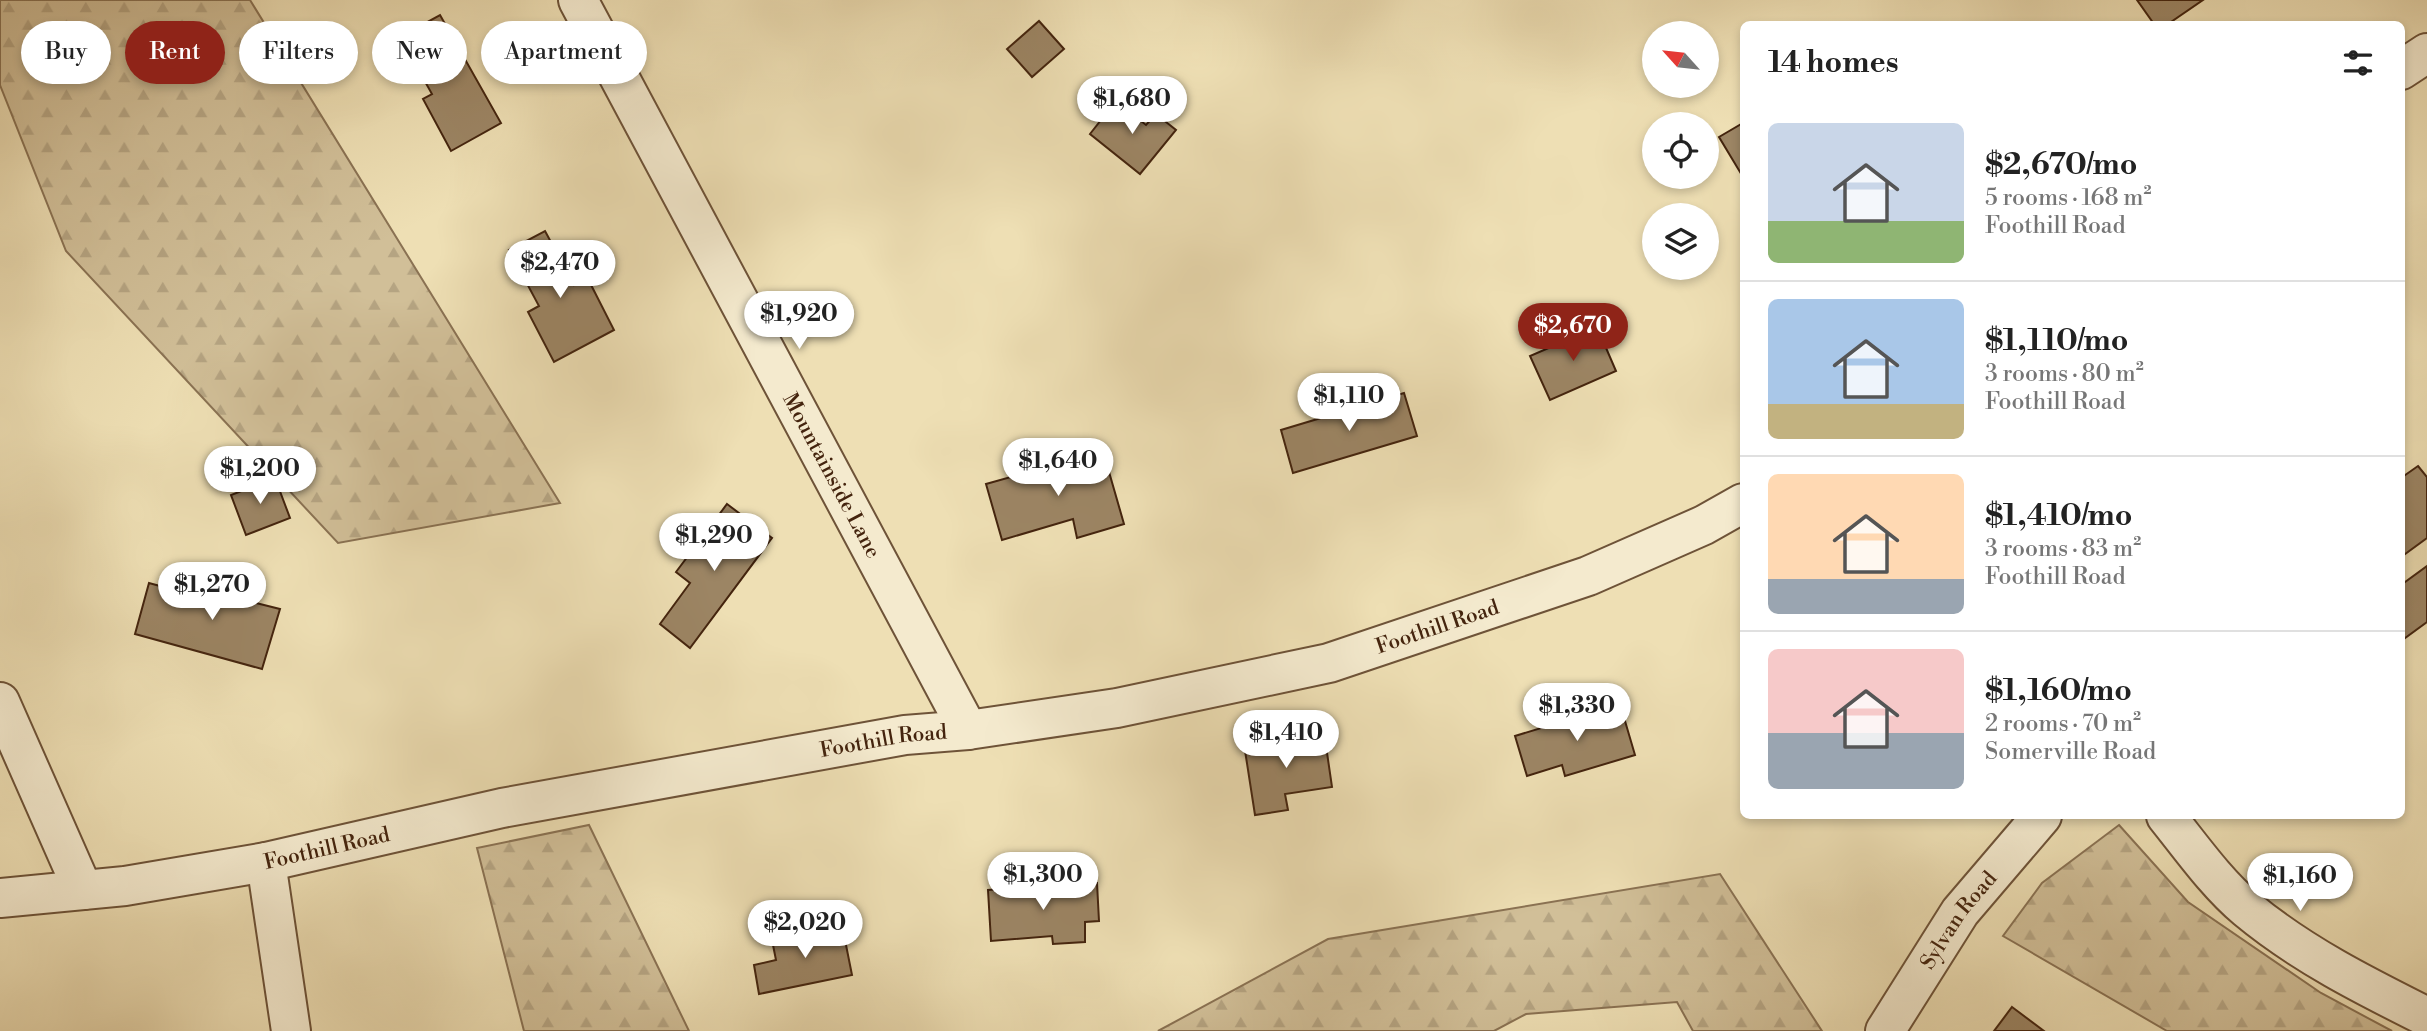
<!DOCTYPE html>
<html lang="en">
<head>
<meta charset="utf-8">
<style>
  body { margin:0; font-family:"Libre Bodoni",serif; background:#f2f2f2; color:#222; height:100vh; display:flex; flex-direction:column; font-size:26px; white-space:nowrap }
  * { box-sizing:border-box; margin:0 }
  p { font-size:23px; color:#767676 }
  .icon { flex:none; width:38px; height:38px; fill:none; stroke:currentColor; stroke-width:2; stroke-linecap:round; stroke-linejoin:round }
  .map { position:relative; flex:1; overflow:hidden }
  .sheet { position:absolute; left:1740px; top:21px; width:665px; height:798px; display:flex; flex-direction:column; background:#fff; border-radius:10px; box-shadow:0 4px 10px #0003 }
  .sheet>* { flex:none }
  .top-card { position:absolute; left:21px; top:21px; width:665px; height:63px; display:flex; gap:14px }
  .needle { width:46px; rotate:297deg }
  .controls { position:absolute; left:1642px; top:21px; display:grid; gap:14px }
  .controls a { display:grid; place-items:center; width:77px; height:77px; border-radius:50%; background:#fff; box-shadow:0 4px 10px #0003; font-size:35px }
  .price { position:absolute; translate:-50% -60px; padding:0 16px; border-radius:24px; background:#fff; color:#222; font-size:23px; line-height:46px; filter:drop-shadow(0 2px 4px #0008) }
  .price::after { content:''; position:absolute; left:50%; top:42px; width:21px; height:16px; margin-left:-10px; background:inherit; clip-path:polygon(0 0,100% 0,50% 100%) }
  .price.on { background:#8f2418; color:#fff }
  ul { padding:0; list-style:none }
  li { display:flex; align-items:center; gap:21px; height:175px; padding:0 28px }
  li+li { border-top:2px solid #e0e0e0 }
  li span { display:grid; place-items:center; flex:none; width:196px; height:140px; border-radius:10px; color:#555 }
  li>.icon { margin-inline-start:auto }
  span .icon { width:84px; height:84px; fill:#fffc; stroke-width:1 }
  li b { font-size:30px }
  h2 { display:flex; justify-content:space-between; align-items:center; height:84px; padding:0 28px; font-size:30px }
  .chip { padding:0 24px; border-radius:32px; background:#fff; box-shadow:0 4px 10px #0003; font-size:24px; line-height:63px }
  .chip.on { background:#8f2418; color:#fff }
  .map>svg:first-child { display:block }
</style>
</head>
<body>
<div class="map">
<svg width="2427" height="1031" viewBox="0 0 2427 1031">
  <defs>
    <pattern id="forest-firs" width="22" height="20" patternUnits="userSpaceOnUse" patternTransform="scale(1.75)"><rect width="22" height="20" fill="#d1bf98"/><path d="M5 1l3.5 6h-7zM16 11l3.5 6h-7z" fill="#b5a482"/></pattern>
  </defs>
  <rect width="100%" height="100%" fill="#eedfb4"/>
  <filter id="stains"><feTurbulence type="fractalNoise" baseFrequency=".00286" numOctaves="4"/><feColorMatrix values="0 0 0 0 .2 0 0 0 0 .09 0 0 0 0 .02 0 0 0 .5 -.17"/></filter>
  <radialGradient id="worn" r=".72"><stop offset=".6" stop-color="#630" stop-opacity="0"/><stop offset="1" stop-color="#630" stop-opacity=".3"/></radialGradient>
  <path fill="url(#forest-firs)" stroke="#8a7253" stroke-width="2" d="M0,0H250L560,503L338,543L66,251L0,85Z
    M589,825L689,1031H524L477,848Z
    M2119,825L2188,902L2321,993L2392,1031H2167L2003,936L2042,883Z
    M1720,874L1822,1031H1693L1677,1002L1526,1014L1494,1031H1158L1328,939Z"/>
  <path fill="#9c8564" stroke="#44240e" stroke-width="2" d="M2137,0H2203L2168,24H2154Z
    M440,15L501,123L451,151L423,99L432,94L400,37Z
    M1039,21L1064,49L1032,77L1007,49Z
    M1116,101L1146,125L1156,114L1176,130L1140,174L1090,134Z
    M1743,123V177L1719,137Z
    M545,231L574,285L587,277L614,330L554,362L528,312L539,306L509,250Z
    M1597,327L1616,371L1550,400L1530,356Z
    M1404,393L1417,436L1293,473L1281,430Z
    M1103,451L1124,524L1077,538L1073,519L1002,540L986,484Z
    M2418,466L2427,477V538L2401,557V478Z
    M275,478L290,518L246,535L231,495Z
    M727,504L772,538L690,648L660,624L690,583L676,572Z
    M2427,566V622L2401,641V585Z
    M230,576L261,584L256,603L280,609L262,669L135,634L149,583L222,603Z
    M1620,704L1635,755L1565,776L1562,765L1527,776L1515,736Z
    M1324,732L1332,787L1285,794L1288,810L1255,815L1244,744Z
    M1097,883L1099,921L1085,922V942L1053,944L1052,936L991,941L988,890Z
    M842,925L852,975L759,994L754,965L776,960L772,940Z
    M2012,1007L2044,1031H1994Z"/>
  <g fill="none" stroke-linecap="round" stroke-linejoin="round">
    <g stroke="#6e5338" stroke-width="42">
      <g id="minor">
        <path id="s1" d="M578,0L968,730"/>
        <path d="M2401,70L2427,53"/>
        <path d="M0,702L83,890"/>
        <path d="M2166,816C2191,847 2216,883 2247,909C2301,954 2365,986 2427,1017"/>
        <path d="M266,862L291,1031"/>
        <path id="s2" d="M0,898L125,886L266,862L502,808L905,735L968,730L1117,708L1329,663L1588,576L1704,525L1743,503"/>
        <path id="s3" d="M1885,1031L1960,912L2042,816"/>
      </g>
    </g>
    <use href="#minor" stroke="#f4eace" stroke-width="38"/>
  </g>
  <g text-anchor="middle" stroke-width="7" stroke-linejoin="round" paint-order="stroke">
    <g font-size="21" fill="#44240e" stroke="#f4eace">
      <text dy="7" stroke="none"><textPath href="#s1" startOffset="539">Mountainside Lane</textPath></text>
      <text dy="7" stroke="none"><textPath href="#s2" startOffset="1465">Foothill Road</textPath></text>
      <text dy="7" stroke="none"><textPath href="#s2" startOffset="898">Foothill Road</textPath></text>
      <text dy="7" stroke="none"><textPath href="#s2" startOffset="331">Foothill Road</textPath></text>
      <text dy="7" stroke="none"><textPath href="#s3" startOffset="133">Sylvan Road</textPath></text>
    </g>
  </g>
  <rect width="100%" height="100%" filter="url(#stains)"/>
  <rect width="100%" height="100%" fill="url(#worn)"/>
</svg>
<div class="controls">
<a><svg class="needle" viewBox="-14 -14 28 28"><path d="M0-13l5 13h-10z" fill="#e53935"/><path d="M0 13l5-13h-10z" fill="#767676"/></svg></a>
<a><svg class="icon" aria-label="locate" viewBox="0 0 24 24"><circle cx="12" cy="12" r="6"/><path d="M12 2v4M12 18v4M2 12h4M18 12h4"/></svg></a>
<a><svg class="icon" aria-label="layers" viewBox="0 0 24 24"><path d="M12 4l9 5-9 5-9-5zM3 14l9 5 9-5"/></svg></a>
</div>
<b class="price" style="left:1132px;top:136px">$1,680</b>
<b class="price" style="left:560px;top:300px">$2,470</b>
<b class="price" style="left:799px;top:351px">$1,920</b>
<b class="price on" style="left:1573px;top:363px">$2,670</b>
<b class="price" style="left:1349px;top:433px">$1,110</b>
<b class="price" style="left:1058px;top:498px">$1,640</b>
<b class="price" style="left:260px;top:506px">$1,200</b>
<b class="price" style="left:714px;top:573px">$1,290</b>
<b class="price" style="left:212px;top:622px">$1,270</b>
<b class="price" style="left:1577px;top:743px">$1,330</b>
<b class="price" style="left:1286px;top:770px">$1,410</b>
<b class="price" style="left:1043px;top:912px">$1,300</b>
<b class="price" style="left:2300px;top:913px">$1,160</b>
<b class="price" style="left:805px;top:960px">$2,020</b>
<div class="top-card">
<a class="chip">Buy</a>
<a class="chip on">Rent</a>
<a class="chip">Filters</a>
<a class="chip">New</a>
<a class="chip">Apartment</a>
</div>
<section class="sheet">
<h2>14 homes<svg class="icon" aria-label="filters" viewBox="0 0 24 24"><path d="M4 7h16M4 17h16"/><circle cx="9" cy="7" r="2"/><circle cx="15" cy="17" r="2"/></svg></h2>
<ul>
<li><span style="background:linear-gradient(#c9d6e8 70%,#8fb573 0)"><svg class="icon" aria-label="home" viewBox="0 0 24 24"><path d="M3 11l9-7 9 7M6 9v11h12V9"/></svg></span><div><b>$2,670/mo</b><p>5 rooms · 168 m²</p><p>Foothill Road</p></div></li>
<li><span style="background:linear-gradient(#a9c7e8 75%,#c2b280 0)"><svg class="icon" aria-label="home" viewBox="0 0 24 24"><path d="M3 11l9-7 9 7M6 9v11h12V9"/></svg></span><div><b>$1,110/mo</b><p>3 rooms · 80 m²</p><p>Foothill Road</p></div></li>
<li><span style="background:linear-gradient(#ffd9b3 75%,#9aa5b1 0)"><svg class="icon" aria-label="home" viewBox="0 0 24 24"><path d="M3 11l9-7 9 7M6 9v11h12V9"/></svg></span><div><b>$1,410/mo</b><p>3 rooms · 83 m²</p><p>Foothill Road</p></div></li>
<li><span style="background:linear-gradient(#f6c9c9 60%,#9aa5b1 0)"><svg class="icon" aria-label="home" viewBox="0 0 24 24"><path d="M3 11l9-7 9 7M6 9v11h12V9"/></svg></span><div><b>$1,160/mo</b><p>2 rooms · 70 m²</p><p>Somerville Road</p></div></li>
</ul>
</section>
</div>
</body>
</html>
